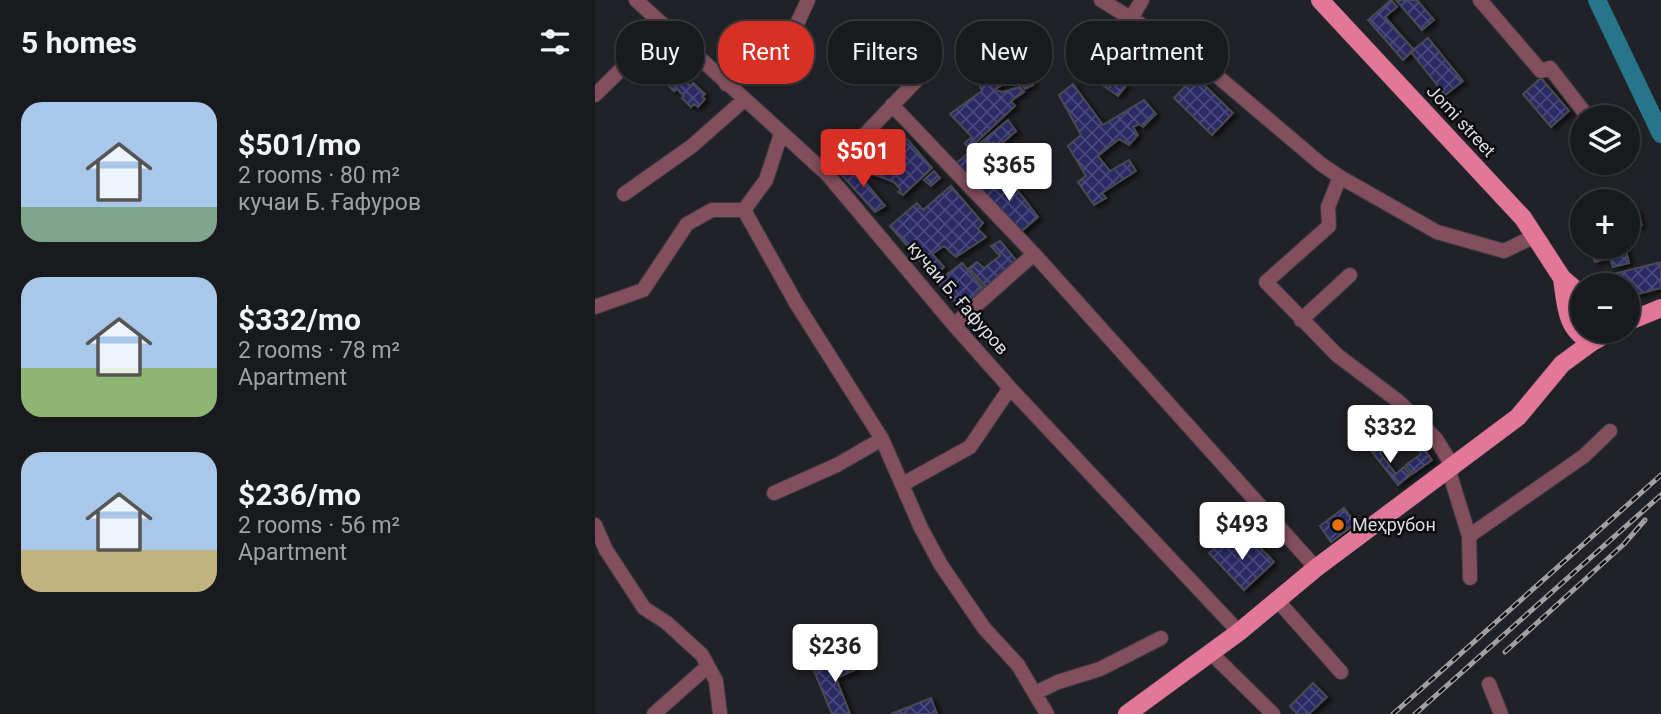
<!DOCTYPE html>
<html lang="en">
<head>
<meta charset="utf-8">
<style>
  body { margin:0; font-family:Roboto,sans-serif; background:#222326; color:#f1f3f6; height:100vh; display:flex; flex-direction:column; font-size:26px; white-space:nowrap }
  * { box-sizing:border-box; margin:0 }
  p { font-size:23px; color:#9fa1a4 }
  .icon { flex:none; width:38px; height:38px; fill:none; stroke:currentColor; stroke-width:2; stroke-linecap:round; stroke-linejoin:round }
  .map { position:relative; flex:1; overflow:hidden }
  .sheet { display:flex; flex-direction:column; background:#191a1d; width:595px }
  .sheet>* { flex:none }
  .hud { position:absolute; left:21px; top:21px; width:665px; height:63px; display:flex; gap:14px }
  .fabs { position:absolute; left:975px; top:105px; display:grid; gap:14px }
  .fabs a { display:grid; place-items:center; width:70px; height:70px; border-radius:50%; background:#191a1d; box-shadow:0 2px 5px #0004,0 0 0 2px #37383b; font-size:35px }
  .price { position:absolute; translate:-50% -60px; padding:0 16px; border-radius:7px; background:#fff; color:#222; font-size:23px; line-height:46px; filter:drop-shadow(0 2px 4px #0008) }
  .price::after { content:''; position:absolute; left:50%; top:42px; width:21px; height:16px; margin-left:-10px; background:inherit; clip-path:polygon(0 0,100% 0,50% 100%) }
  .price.current { background:#d93025; color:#fff }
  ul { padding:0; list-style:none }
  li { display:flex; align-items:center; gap:21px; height:175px; padding:0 21px }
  li span { display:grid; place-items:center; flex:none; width:196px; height:140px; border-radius:21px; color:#555 }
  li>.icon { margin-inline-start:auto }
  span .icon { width:84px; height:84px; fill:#fffc; stroke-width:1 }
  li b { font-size:30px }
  h2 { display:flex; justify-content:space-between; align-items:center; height:84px; padding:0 21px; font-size:30px }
  .chip { padding:0 24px; border-radius:28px; background:#191a1d; box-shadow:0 2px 5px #0004,0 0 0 2px #37383b; font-size:24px; line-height:63px }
  .chip.current { background:#d93025; color:#fff }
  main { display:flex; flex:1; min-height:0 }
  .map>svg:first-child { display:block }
</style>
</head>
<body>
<main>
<section class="sheet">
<h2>5 homes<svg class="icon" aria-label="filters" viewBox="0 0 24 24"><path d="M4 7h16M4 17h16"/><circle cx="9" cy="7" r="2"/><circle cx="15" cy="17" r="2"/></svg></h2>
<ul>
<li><span style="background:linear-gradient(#a9c7e8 75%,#7fa58c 0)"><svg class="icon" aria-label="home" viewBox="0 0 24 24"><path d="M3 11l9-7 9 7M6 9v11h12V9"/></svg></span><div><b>$501/mo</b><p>2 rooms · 80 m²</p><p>кучаи Б. Ғафуров</p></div></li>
<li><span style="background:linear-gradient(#a9c7e8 65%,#8fb573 0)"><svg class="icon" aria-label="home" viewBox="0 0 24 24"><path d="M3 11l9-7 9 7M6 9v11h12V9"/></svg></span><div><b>$332/mo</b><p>2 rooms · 78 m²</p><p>Apartment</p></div></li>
<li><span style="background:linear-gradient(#a9c7e8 70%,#c2b280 0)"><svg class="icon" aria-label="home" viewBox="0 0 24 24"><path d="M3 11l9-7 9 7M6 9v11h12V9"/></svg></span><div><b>$236/mo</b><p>2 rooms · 56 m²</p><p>Apartment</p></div></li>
</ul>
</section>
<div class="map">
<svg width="1066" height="714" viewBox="0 0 1066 714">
  <defs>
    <pattern id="building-cross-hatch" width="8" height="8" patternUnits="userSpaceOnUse" patternTransform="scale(1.75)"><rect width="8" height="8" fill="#2c2a65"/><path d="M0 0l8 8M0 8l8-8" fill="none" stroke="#4a487b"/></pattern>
    <filter id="shadow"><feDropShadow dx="4" dy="2.5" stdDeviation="2" flood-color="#0009"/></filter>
  </defs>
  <rect width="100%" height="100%" fill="#212227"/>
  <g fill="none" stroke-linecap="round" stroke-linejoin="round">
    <path stroke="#27758b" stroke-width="18" d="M1002,0L1066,134"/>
  </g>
  <path fill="url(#building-cross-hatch)" stroke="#4a4b51" stroke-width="2" filter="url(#shadow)" d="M796,0L802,7L790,17L819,50L808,60L773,20Z
    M801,0H822L839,20L827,30Z
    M518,30L548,49L537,65L521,57L518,61L512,56L515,52L507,45Z
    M833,38L868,81L850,95L816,52Z
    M59,51L62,54L65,51L78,64L75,66L78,69L81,66L94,79L91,82L95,86L98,83L110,94L107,97L110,99L103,107L99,104L96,107L87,98L89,96L82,89L79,91L70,82L72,80L65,73L63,76L54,68L57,65L51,60Z
    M404,68L413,81L399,90L408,92L425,87L429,92L416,101L420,106L374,149L370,143L377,137L355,114L387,91L384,83Z
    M517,76L531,86L523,96L509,86Z
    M600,76L638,113L617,135L579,98Z
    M432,78L438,85L430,89L425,81Z
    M946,78L974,111L956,127L928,94Z
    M478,84L508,125L549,100L561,114L548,127L544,124L538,127L543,135L534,145L524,139L503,156L515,171L534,160L541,171L507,193L511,198L499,205L483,182L491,176L473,146L486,135L464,95Z
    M413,120L421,131L404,146L398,142L391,150L405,170L382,189L359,165Z
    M312,139L337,168L308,195L303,192L306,190L299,182L272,172L267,154L280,145L293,158L286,166L294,170L307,158L303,148Z
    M257,166L290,206L280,212L246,174Z
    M339,171L345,178L336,186L329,180Z
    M408,171L443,217L422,235L385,190Z
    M356,186L388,223L383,229L391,237L361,257L349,246L337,254L349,267L339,277L295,226L322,203L328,210Z
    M1042,210L1047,225L1032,229V212Z
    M405,241L421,260L391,287L374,268L382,262L389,268L405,256L396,246Z
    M995,247H1006L1010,259L1000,262Z
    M1012,247H1030L1034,263L1018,267Z
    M1066,262V288L1032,297V285H1009L1007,277Z
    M367,263L388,288L367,309L342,282Z
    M790,441L794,446L785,453L801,474L809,467L815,475L803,485L777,452Z
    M824,442L837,460L817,474L811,465L826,454L820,445Z
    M749,508L761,523L736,542L725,526Z
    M633,536L649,553L660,542L679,562L649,590L614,553Z
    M255,656L260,670L241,678L255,714H237L219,671Z
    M718,683L732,697L714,714H702L695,706Z
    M336,698L342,714H296Z"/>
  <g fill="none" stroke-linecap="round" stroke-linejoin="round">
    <g stroke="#3b3c41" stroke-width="16">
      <path id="minor" d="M41,0L232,174L359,325L415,388L644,632
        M506,0L602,59L726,164L745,177L842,232L909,251L940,236
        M885,0L946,71L955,68L993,117
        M537,17L547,0
        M131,84L187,44L201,26L213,0
        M0,95L70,26
        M297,105L439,254L721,568
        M232,174L338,63
        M745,177L733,207L734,226L671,282L742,355L803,401L841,439L857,465
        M29,194L97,146L149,100
        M149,210L201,303L287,439L326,528L346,565L389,628L423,665L452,714
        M0,307L48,290L92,224L117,210H149L171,180L186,134
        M706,320L755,275
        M359,325L439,254
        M853,468L874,536L875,578
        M308,484L375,447L415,388
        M179,493L242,465L287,439
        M0,525L11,550L49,608L72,623L107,655L121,681L125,714
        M874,536L989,456L1015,431
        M682,600L746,672
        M616,653L678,714
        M894,684L906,714
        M440,693L463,682L505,669L566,638
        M59,714L113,666"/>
    </g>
    <g stroke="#3b3c41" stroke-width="19">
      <path id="major" d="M725,0L928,218L967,278L987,295
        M967,278C971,304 970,330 997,342
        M1032,322L1066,308
        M532,714L644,632L721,568L923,417L967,364L997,342L1017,331"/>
    </g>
    <use href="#minor" stroke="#834e5d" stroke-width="14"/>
    <use href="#major" stroke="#e37799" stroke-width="18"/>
    <g stroke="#a0a0a5" stroke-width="5">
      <path id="rail" d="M910,652L1029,544L1050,520
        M798,714L1066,475
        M820,714L1066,495"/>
    </g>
    <use href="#rail" stroke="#0b0b0e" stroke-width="2.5" stroke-dasharray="8" stroke-linecap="butt"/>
  </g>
  <circle fill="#e8710a" stroke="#0b0b0e" stroke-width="2.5" cx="743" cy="525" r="7"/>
  <g text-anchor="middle" stroke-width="5" stroke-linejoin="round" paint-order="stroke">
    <g font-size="18" fill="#dddde1" stroke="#0b0b0e">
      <text transform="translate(866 121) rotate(47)" y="6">Jomi street</text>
      <text transform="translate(363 298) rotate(49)" y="6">кучаи Б. Ғафуров</text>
    </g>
    <g font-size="18" fill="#dddde1" stroke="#0b0b0e" text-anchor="start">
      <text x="757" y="531">Меҳрубон</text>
    </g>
  </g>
</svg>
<div class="fabs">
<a><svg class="icon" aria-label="layers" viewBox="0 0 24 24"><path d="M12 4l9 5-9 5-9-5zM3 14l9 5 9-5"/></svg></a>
<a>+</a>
<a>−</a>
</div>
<b class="price current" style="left:268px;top:189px">$501</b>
<b class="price" style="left:414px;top:203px">$365</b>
<b class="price" style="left:795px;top:465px">$332</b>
<b class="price" style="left:647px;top:562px">$493</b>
<b class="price" style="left:240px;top:684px">$236</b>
<div class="hud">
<a class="chip">Buy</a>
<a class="chip current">Rent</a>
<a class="chip">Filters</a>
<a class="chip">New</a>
<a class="chip">Apartment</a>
</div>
</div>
</main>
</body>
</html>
